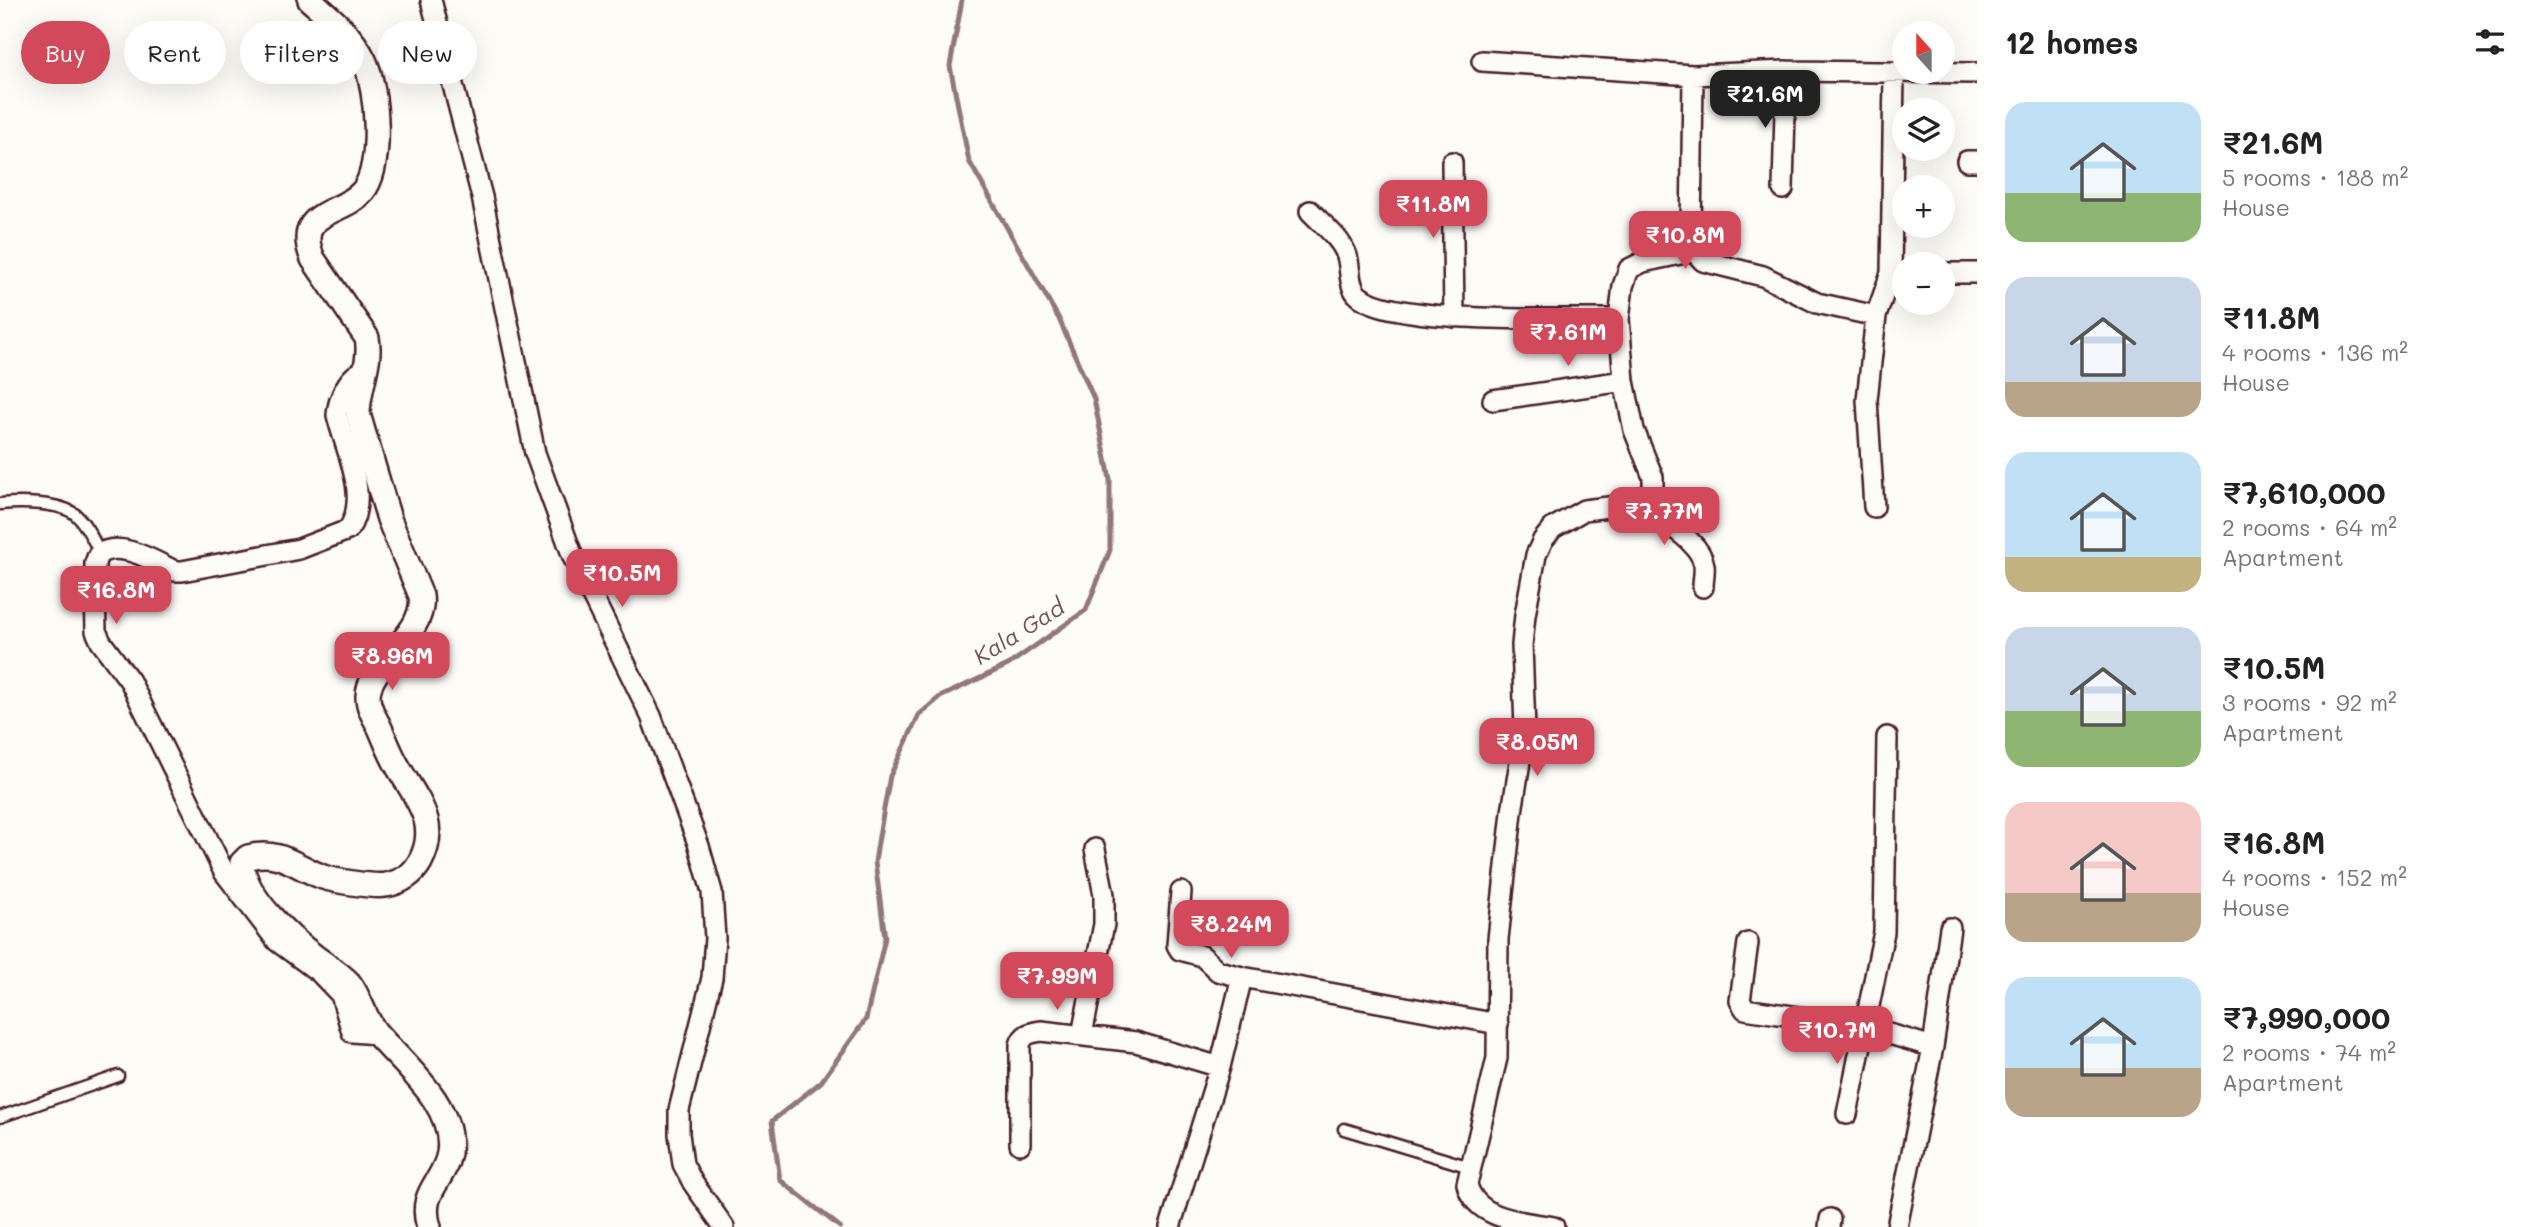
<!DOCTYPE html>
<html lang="en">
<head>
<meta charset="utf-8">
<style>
  body { margin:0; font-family:Mali,sans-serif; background:#f2f2f2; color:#222; height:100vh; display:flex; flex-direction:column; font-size:26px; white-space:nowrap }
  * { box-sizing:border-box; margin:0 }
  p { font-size:23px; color:#767676 }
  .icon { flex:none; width:38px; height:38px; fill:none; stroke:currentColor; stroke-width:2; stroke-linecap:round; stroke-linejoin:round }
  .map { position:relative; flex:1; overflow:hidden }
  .sheet { display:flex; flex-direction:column; background:#fff; width:560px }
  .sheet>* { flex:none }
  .top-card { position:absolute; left:21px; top:21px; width:665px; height:63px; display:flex; gap:14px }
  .needle { width:46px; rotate:339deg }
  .buttons { position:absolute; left:1892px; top:21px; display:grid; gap:14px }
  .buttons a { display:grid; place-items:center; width:63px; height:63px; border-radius:50%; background:#fff; box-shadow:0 7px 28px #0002; font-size:35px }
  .price { position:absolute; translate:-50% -60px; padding:0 16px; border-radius:14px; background:#d1495b; color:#fff; font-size:23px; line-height:46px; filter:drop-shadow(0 2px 4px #0008) }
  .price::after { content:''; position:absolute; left:50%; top:42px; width:21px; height:16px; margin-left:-10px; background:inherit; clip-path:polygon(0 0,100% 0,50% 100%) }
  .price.current { background:#222; color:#fff }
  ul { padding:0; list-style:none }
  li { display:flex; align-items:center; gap:21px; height:175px; padding:0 28px }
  li span { display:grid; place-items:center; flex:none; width:196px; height:140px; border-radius:21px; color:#555 }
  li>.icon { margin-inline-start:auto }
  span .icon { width:84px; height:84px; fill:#fffc; stroke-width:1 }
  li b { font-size:30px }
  h2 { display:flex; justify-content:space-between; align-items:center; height:84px; padding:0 28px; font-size:30px }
  .pill { padding:0 24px; border-radius:32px; background:#fff; box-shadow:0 7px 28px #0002; font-size:24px; line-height:63px }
  .pill.current { background:#d1495b; color:#fff }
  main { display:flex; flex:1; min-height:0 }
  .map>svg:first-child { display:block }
</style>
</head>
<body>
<main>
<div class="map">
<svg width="1977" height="1227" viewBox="0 0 1977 1227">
  <rect width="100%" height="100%" fill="#fdfcf7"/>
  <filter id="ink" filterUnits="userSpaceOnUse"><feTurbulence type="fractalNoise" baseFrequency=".0143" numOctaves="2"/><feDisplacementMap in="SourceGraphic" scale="14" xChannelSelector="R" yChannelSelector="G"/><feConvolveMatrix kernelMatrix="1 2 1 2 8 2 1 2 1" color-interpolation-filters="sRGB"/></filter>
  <g filter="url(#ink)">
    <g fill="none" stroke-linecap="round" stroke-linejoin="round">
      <path stroke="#91777b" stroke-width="5" d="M840,1227L780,1180L772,1121L821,1082L866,1019L885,938L875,862L878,842L890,776L919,715L940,697L1008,665L1086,610L1110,550V479L1094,399L1059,319L969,161L950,66L962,0"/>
      <g stroke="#4a1f2b" stroke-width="15">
        <path id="service" d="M0,504C19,502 61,502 76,515C87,525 93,540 100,553
          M0,1117L118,1076
          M1344,1129L1470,1167"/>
      </g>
      <g stroke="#4a1f2b" stroke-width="24">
        <path id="minor" d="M431,0L482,197L535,453L573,557L651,716L699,846L712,892L715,938L712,978L679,1110V1134L683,1164L693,1183L724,1227
          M1482,61L1693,75L1786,71L1977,73
          M1894,73L1891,273H1903
          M1693,75L1691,237L1694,251L1703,261L1763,276L1817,303L1876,316
          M1967,161H1977
          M1452,162L1454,317
          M1783,189L1786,71
          M1310,211C1322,224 1341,238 1347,256C1351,269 1348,287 1359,296C1395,325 1568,318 1619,319L1623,286L1629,269L1643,262L1694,251
          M1942,273H1977
          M364,371C348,375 338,400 337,415C345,450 371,497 348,530L299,549L182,571H175C154,561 119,539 98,555L95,563V591L96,631L101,642L130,681L224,872L277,941L319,972L341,995L352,1032L377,1034
          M1493,400L1624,381L1619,319
          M1642,503C1659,521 1700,539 1704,565C1705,572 1703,580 1703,587
          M1874,507L1867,400L1876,316L1891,273
          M1181,892L1177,945L1180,950L1202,956L1218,971L1242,977
          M1748,943L1740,1001L1745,1009L1866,1027L1933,1047L1897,1227
          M1082,1035L1104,924V895L1095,849
          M1933,1047L1950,928
          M1847,1114L1884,932L1887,737
          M1020,1144V1045C1023,1034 1030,1033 1041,1031L1136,1042L1220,1067
          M1170,1227L1220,1067L1242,977L1498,1024
          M1554,1227C1524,1222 1475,1220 1467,1184L1497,1058L1498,939L1512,812L1525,730L1522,645L1525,615L1536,555L1543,540L1553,528L1584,510L1642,503L1653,488V477L1634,430L1624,381
          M1829,1227L1830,1219"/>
      </g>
      <g stroke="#4a1f2b" stroke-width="28">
        <path id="tertiary" d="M310,0C330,17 353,36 364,60C378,88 383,167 363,191C342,216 292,209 313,259L367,338C372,362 358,387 358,414L389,519L421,596C427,635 367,664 368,697C368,707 374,717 379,726C385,739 390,753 397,765C415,798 441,823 420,862C412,876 401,882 386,885C373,887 335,881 323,877C294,866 281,849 248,857L242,863C244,897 290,938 315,957C327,966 339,972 349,983C361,998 364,1019 377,1034C405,1066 456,1106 449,1153C444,1183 418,1191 429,1227"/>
      </g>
      <use href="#service" stroke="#fdfcf7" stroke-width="10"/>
      <use href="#minor" stroke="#fdfcf7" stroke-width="19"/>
      <use href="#tertiary" stroke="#fdfcf7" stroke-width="23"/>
    </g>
  </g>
  <g text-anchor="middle" stroke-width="5" stroke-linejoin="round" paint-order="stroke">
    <g font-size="23" font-style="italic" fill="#73525a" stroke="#fdfcf7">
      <text transform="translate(1019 632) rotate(-32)" y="8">Kala Gad</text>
    </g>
  </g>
</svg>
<div class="buttons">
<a><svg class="needle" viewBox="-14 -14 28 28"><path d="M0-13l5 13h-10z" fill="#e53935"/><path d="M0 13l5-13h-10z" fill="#767676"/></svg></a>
<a><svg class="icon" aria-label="layers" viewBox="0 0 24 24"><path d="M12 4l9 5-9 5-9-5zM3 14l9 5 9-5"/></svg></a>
<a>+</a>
<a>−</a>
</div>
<b class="price current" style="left:1765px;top:130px">₹21.6M</b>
<b class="price" style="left:1433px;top:240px">₹11.8M</b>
<b class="price" style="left:1685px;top:271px">₹10.8M</b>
<b class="price" style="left:1568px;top:368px">₹7.61M</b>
<b class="price" style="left:1664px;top:547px">₹7.77M</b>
<b class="price" style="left:622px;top:609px">₹10.5M</b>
<b class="price" style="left:116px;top:626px">₹16.8M</b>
<b class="price" style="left:392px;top:692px">₹8.96M</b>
<b class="price" style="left:1537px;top:778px">₹8.05M</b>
<b class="price" style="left:1231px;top:960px">₹8.24M</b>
<b class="price" style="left:1057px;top:1012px">₹7.99M</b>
<b class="price" style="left:1837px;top:1066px">₹10.7M</b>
<div class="top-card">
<a class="pill current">Buy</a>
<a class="pill">Rent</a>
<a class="pill">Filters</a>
<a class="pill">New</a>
</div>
</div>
<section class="sheet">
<h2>12 homes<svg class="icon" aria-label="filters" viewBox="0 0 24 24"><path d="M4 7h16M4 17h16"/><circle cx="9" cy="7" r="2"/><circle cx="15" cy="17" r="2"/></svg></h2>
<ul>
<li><span style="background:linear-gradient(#bfe0f5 65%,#8fb573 0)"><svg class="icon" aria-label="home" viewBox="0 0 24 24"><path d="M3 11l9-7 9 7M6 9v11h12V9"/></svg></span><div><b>₹21.6M</b><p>5 rooms · 188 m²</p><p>House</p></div></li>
<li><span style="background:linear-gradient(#c9d6e8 75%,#b9a48a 0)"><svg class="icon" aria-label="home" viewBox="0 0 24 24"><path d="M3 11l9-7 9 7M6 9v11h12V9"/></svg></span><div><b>₹11.8M</b><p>4 rooms · 136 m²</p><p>House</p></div></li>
<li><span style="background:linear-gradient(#bfe0f5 75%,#c2b280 0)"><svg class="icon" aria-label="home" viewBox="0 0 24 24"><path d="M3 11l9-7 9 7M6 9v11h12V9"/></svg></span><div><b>₹7,610,000</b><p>2 rooms · 64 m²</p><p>Apartment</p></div></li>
<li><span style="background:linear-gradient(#c9d6e8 60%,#8fb573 0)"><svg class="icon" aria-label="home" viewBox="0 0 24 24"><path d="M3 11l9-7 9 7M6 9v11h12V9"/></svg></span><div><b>₹10.5M</b><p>3 rooms · 92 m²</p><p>Apartment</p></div></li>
<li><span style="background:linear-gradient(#f6c9c9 65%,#b9a48a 0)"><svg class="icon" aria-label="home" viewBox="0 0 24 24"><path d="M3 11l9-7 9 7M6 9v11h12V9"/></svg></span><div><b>₹16.8M</b><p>4 rooms · 152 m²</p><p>House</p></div></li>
<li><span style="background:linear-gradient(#bfe0f5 65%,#b9a48a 0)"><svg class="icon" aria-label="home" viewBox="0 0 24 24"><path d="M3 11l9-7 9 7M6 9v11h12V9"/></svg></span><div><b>₹7,990,000</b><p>2 rooms · 74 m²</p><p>Apartment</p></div></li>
</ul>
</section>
</main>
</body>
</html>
